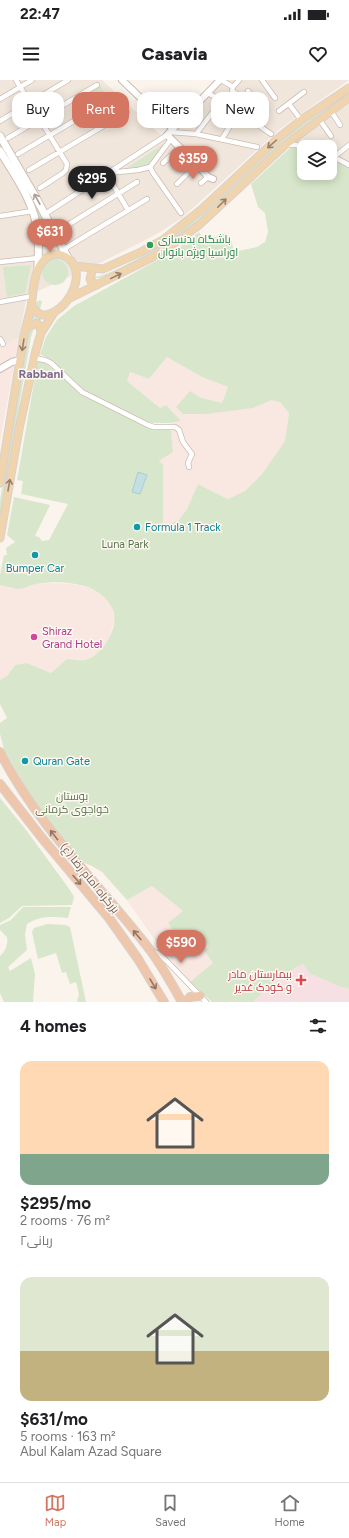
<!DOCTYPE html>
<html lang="en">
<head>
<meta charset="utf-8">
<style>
  body { margin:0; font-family:Figtree,Cairo,sans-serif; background:#f6f6f6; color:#202124; height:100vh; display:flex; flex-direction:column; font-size:15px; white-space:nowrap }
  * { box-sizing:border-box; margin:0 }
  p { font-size:13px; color:#757577 }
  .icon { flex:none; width:22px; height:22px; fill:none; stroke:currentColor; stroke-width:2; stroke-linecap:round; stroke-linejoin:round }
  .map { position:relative; height:922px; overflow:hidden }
  .details { display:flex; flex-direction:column; background:#fff; flex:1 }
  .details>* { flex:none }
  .banner { position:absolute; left:12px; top:12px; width:325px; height:36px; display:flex; gap:8px }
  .buttons { position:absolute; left:297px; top:60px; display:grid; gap:8px }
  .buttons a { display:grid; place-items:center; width:40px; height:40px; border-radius:8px; background:#fff; box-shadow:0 2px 10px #0003; font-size:20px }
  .price { position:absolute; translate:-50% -34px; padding:0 9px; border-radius:14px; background:#d47661; color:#fff; font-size:13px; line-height:26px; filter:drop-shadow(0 1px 2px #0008) }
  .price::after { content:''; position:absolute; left:50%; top:24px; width:12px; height:9px; margin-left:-6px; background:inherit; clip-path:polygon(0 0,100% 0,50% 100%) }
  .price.selected { background:#222; color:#fff }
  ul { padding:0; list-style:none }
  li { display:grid; align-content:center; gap:8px; height:212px; padding:0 20px }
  li span { display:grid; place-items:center; height:124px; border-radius:12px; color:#555 }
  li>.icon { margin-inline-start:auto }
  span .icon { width:72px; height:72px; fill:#fffc; stroke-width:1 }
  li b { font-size:17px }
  h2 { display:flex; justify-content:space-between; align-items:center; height:48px; padding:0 20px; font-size:17px }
  .tag { padding:0 14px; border-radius:12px; background:#fff; box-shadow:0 2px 10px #0003; font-size:14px; line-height:36px }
  .tag.selected { background:#d47661; color:#fff }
  .status { display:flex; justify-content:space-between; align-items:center; height:28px; padding:0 20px; background:#fff; direction:ltr }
  .status svg { height:11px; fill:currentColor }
  header { display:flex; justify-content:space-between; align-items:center; height:52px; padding:0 20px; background:#fff; font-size:18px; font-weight:800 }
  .tabs { display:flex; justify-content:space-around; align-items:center; height:56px; border-top:1px solid #e0e0e0; background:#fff; font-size:11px; color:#757577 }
  .tabs a { display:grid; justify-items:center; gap:2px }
  .tabs .selected { color:#d47661 }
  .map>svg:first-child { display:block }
</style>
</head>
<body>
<div class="status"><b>22:47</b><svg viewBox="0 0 49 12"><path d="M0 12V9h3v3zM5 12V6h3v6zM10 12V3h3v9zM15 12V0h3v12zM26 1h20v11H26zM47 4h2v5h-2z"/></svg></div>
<header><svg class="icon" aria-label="menu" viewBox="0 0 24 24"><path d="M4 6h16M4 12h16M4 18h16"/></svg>Casavia<svg class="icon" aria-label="heart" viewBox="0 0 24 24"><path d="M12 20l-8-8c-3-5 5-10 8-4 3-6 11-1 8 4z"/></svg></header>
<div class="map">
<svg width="349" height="922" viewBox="0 0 349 922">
  <rect width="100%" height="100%" fill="#faf4ec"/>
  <path fill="#f1e6db" d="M0,0H102L166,60L222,0H349L281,48L182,138L155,155L98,184L27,216L19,257L0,269Z
    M349,24V86L330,75V67L292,66L307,53Z"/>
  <path fill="#f9e7e1" d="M19,257L0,362V269Z
    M167,277L202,297L228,307L222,323L199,317L176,327L253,328L272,320L281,323L289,333L285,361L262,394L245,411L228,419L198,404L187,429L178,441L163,445V401L159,381L173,372L170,343L180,341L160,328L127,301L130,292L149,299Z
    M48,503L72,504L90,508L103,516L112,526L114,540L109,561L98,573L85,580L67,579L51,593L27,583L15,585L7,596L0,600V505L19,509L35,504Z
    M152,806L183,831L179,860L198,851L209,867L204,870L214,883L190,902L177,888L152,856L127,820Z"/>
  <path fill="#f7e0e4" d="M303,884L341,907L349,909V922H253L281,896Z"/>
  <path fill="#d8e7cb" d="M100,5L108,19L85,33L76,20Z
    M349,12V15L282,62L214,127L173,160L160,169L108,196L93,199L92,198C110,194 121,187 137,179C195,148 232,105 280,62C301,43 326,28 349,12Z
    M0,63C19,94 41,125 51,160L49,161L43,158C37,123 18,96 0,66Z
    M165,63L150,86L124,90Z
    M292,66L304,68V93H330V75L349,86V909L341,907L309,893L303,884L281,896L253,922H212L190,902L213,883L204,870L209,867L198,851L179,860L168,843L183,831L152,806L127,820L102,792L92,786L80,781L36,724L18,694L4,669L0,654V643L7,638L0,624V600L7,596L15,585L27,583L51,593L67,579C72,579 80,581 85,580C104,575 122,544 111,526C107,518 98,512 90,508C74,502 53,501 36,504C30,505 24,509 18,509C12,508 6,506 0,505V495L4,475H7L6,468L15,462L7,455L14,417L50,425L35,456L39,457L42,461L49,460L68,424L21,414L23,401L17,400L38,280L48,285L82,315L149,347L171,350L173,372L159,381L163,385V445L178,441L187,429L198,404L228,419L245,411L262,394L285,361L289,333L281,323L272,320L253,328L206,334H183L176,327L190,311L199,317L222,323L228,307L202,297L167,277L149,299L130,292L127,301L160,328L166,325L181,341L170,343H151L89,314L78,307L51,280L40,274L46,257L57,240L74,226L174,171L199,152L205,161L225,153L231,159L234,172L257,167L265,162L268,152L265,133L258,127L251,104Z
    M42 192a13 13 0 1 1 26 0a13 13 0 1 1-26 0Z
    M31,185L25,213L7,217L3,187Z
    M40,220L42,222L31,257L0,435V420L29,251L35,223Z
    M0,718L26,750L70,810L74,817L72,825L22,826L9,838L0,843Z
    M23,827H71L68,838C51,837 42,835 27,844L25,854L27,870L8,887L10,891L31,878L35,894L33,922H4L0,913V876C6,870 8,865 7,857L0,850V845L11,840Z
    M47,844L65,845L70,847L86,922H77L79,914L76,902L70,904L66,892L62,893L56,873L38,879L32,852L34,848Z"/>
  <path fill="#c2dfe2" stroke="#aaced2" d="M138,392L147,395L140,414L132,412Z"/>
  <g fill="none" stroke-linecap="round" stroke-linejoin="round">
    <g stroke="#ccbcb3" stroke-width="6">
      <path id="minor" d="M16,0L67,84L66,90L63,93L40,108
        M221,0L233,7L232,11L240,16
        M262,0L275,18
        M233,7L239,0
        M248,11L262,28
        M207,13L222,20L271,54
        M0,19L32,0
        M289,24L301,40
        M279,31L304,12
        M331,31L340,45
        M319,39L331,56
        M0,41L68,0
        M170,52L196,54L257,67
        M196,54L222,20
        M8,58L97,5
        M222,59L239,31L253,17
        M287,65H295L305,67
        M18,74L84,35
        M330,75L349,85
        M334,77L349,65
        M163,83L180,67
        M150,87L153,93L181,133
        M29,90L127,32
        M106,93L128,130
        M108,93L138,90L150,87L171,59
        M201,103L208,97
        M177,104L197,84
        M45,134L167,55
        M0,136L33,131
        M55,153L137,102
        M64,169L147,119
        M0,182L38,178
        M0,222L33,216
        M0,259L3,264
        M34,278L45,280L51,283L82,312L148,345L154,347H175L179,350L183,362L192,374L188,383L189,387
        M153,872L160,874L206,922"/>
    </g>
    <g stroke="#ccbcb3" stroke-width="8">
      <path id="tertiary" d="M122,0L173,49
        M213,99L208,97L197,84L167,55L220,0
        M0,289L12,282L20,280"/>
    </g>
    <g stroke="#d0beb3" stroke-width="9">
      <path id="secondary" d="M0,56L35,116L68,178
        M0,71C16,97 35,123 38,154C39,165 38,177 38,188
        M38,155L43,161L48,163L54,158L55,153"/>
    </g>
    <g stroke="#d8d1ce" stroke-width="9">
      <path id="primary" d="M59,174C95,184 68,237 41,235L31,227C34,208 33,174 59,174Z
        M74,186L103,189L141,172L163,160L202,129L277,59L301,40L349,8
        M93,188L90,199L91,201L97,205
        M68,219L151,178L173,164L199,145L284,66L349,18
        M26,248L37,243L40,247L41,253
        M0,403L24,255L31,227
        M0,458L19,349L36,270L41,253L53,234"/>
    </g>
    <g stroke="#d8d1ce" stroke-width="10">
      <path id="trunk" d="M0,672C38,747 99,804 150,870C162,886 172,904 182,922
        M0,704L42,758L109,838L138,879L164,922
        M186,922L190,917L200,916"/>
    </g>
    <use href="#minor" stroke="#fff" stroke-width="4.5"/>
    <use href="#tertiary" stroke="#fff" stroke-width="6"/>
    <use href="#secondary" stroke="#fff" stroke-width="7"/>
    <use href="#primary" stroke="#f0d4ad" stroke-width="7"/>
    <use href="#trunk" stroke="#eec6ac" stroke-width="8"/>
  </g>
  <defs><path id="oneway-shaft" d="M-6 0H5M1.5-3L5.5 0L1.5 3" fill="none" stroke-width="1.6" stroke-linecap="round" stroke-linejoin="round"/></defs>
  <g stroke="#98806d">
    <use href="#oneway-shaft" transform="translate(272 64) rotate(138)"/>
    <use href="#oneway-shaft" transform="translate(222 123) rotate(-45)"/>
    <use href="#oneway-shaft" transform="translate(116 196) rotate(-26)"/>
    <use href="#oneway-shaft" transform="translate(23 265) rotate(99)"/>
    <use href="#oneway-shaft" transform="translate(9 405) rotate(-80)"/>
  </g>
  <use stroke="#ab9d97" href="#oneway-shaft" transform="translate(37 119) rotate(-119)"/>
  <g stroke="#927668">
    <use href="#oneway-shaft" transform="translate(54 755) rotate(-128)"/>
    <use href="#oneway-shaft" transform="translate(77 800) rotate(49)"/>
    <use href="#oneway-shaft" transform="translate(137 855) rotate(-130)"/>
    <use href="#oneway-shaft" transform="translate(153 904) rotate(59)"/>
  </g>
  <circle fill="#2e9e5b" stroke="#fdf8f2" stroke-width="1.5" cx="150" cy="165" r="4"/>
  <g fill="#0f9aa8" stroke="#fdf8f2" stroke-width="1.5">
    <circle cx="137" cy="447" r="4"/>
    <circle cx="35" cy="475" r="4"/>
    <circle cx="25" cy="681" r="4"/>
  </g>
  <circle fill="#d1479c" stroke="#fdf8f2" stroke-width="1.5" cx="34" cy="557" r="4"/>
  <path fill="#e0444e" stroke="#fdf8f2" stroke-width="1.5" d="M299 894h4v4h4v4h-4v4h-4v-4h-4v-4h4z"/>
  <g text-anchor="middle" stroke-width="3" stroke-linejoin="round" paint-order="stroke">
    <g font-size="11" fill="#27864d" stroke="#fdf8f2" text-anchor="start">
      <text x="158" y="163">باشگاه بدنسازی<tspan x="158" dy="13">اوراسیا ویژه بانوان</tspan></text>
    </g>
    <g font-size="11" fill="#0d838f" stroke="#fdf8f2" text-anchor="start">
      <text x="145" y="451">Formula 1 Track</text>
      <text x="35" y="492" text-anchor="middle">Bumper Car</text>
      <text x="33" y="685">Quran Gate</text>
    </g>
    <g font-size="11" fill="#5a774b" stroke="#fdf8f2">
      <text x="125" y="468">Luna Park</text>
      <text x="72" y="720">بوستان<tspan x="72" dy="13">خواجوی کرمانی</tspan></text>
    </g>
    <g font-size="11" fill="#b23c85" stroke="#fdf8f2" text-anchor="start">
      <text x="42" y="555">Shiraz<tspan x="42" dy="13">Grand Hotel</tspan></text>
    </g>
    <g font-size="11" fill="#735c51" stroke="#fdf8f2">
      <text transform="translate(90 798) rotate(51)" y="4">بزرگراه امام رضا (ع)</text>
    </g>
    <g font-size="11" fill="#be3a42" stroke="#fdf8f2" text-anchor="end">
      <text x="292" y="898">ببمارستان مادر<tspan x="292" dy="13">و کودک غدیر</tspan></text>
    </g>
    <g font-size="12" font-weight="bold" fill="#806a8e" stroke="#fdf8f2">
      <text x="41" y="298">Rabbani</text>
    </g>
  </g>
</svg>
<div class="buttons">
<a><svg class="icon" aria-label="layers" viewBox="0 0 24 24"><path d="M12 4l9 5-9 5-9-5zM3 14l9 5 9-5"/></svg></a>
</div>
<b class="price" style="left:193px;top:100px">$359</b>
<b class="price selected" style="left:92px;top:120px">$295</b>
<b class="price" style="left:50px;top:173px">$631</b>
<b class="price" style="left:181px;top:884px">$590</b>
<div class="banner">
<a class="tag">Buy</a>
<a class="tag selected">Rent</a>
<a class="tag">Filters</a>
<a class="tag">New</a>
</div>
</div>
<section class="details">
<h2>4 homes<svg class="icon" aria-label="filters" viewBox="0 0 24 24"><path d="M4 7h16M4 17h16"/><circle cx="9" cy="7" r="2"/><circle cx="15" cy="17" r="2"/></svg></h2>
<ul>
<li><span style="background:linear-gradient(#ffd9b3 75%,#7fa58c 0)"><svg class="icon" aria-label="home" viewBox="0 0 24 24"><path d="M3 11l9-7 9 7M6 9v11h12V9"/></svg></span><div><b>$295/mo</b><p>2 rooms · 76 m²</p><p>ربانی۲</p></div></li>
<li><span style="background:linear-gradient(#dfe7d0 60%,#c2b280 0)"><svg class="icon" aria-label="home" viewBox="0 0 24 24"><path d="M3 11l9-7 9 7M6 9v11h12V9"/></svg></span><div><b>$631/mo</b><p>5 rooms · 163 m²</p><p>Abul Kalam Azad Square</p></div></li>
</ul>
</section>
<nav class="tabs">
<a class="selected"><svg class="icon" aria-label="map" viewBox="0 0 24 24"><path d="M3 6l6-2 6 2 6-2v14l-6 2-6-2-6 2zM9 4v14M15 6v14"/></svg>Map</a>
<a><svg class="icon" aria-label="saved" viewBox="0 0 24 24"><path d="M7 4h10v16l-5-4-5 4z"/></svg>Saved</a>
<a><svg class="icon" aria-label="home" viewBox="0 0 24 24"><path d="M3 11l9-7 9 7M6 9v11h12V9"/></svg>Home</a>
</nav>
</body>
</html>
